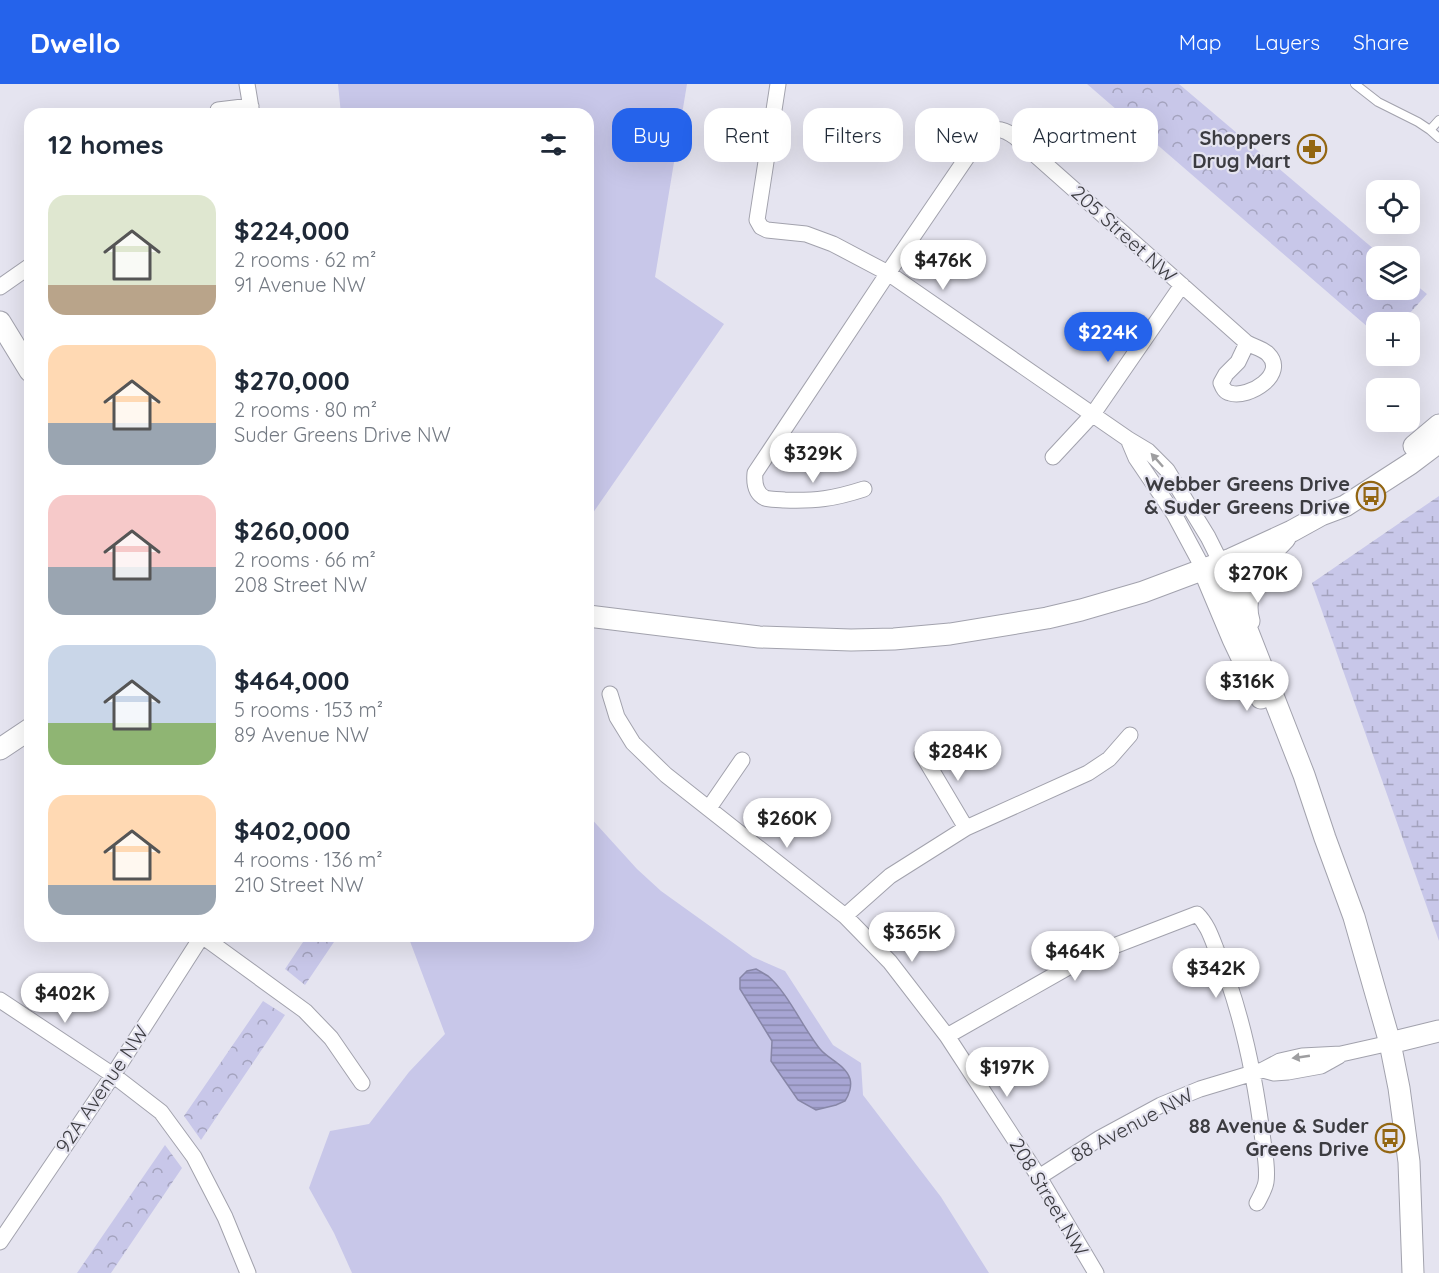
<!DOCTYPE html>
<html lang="en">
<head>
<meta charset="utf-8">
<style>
  body { margin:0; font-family:Quicksand,sans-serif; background:#f2f2f3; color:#1f2937; height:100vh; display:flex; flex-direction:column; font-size:22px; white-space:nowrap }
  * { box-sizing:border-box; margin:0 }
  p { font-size:20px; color:#747a83 }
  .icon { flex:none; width:33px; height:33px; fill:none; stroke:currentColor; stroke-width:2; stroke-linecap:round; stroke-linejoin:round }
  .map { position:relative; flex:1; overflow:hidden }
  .drawer { position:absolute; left:24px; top:24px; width:570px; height:834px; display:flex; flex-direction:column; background:#fff; border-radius:18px; box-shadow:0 6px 24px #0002 }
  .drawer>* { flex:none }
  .guide { position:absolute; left:612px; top:24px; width:570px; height:54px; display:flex; gap:12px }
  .buttons { position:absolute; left:1366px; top:96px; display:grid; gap:12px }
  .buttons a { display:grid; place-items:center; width:54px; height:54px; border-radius:12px; background:#fff; box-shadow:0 6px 24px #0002; font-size:30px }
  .price { position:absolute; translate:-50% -51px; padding:0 14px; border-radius:21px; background:#fff; color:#222; font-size:20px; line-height:39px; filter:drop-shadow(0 2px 3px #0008) }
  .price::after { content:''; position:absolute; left:50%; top:36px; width:18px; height:14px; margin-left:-9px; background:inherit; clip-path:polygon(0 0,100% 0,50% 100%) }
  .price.current { background:#2563eb; color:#fff }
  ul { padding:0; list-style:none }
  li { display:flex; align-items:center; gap:18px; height:150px; padding:0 24px }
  li span { display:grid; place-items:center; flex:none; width:168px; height:120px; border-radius:18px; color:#555 }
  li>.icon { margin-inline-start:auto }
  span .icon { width:72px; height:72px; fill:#fffc; stroke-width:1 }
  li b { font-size:26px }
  h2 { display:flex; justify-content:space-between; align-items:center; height:72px; padding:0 24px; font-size:26px }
  .chip { padding:0 21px; border-radius:18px; background:#fff; box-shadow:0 6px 24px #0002; font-size:21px; line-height:54px }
  .chip.current { background:#2563eb; color:#fff }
  header { display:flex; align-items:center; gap:36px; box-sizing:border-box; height:84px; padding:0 30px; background:#2563eb; color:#fff }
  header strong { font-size:28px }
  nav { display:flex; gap:33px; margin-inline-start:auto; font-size:21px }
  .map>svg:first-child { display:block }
</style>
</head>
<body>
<header>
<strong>Dwello</strong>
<nav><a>Map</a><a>Layers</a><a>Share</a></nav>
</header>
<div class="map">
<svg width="1439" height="1189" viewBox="0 0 1439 1189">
  <defs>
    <pattern id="forest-crowns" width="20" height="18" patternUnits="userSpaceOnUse" patternTransform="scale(1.5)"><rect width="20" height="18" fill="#c8c7e9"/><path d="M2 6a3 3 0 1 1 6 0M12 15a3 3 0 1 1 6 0" fill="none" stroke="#a4a3be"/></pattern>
    <pattern id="wetland-marsh" width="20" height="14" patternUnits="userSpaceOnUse" patternTransform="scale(1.5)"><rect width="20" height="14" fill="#c8c7e9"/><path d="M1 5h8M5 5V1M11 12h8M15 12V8" fill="none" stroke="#a4a3be"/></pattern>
    <pattern id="water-rules" width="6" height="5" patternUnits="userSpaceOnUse" patternTransform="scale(1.5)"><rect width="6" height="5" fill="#a7a5d3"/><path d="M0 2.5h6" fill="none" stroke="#8988ad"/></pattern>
  </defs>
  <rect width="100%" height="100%" fill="#e5e4f0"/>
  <path fill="#c8c7e9" d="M338,0H687L655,193L724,240L588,436V30H341Z
    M588,731L637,785L661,807L753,873L785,887L833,961L861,979L863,1011L941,1113L989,1189H352L334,1149L309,1104L330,1047L369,1040L409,988L445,950L408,852H588Z"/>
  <path fill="url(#forest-crowns)" d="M1087,0H1179L1382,172H1377V206H1410V196L1427,210L1402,238H1377V251Z
    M307,852H338L305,901L285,885Z
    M263,917L285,931L201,1056L184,1032Z
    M165,1061L182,1084L111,1189H77Z"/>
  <path fill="url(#wetland-marsh)" d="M1439,412V857L1312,499Z"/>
  <path fill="url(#water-rules)" stroke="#8786a7" stroke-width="1.5" d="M756,885C760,887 764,890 768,892C788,909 803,944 820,965C828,975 846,981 850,995C852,1002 849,1011 845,1017L836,1021L816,1026L798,1016L771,977L772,957L740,905V894L747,887Z"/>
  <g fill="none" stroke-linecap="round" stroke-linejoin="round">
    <g stroke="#a2a2ad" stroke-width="10">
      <path id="lane" d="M1355,0L1378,18L1418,38L1430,46
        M1439,36L1430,46L1439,54"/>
    </g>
    <g stroke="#a2a2ad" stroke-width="17">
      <path id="street" d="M247,0L252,30
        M778,0L757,136L761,143L767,146L806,150L833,160L888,189L1128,355L1148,367L1167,386L1208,453L1221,479
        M218,26L251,22
        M0,203L30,182
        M1247,259C1254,263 1263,265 1268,270C1288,290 1249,315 1230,309C1225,308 1223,304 1221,299L1226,290L1238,278Z
        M1128,355L1136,374L1174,430L1204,486
        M1053,373L1093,330L1182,201
        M864,405C833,415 816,417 784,416C778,415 770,416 765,414C755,409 754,399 755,389L888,189L978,57C991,43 1000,42 1015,53L1247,259
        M610,610L617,633L633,659L666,691L845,832L890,878L947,952L1039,1093L1096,1189
        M922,670L966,744
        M709,724L742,676
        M845,832L890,792L966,744L1088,689L1109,675L1130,651
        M202,852L305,927L331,954L362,999
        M0,916L113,991L161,1028L194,1073L225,1133L248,1189
        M947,952L1088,872L1197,830C1207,840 1211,852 1216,865C1242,926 1255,992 1263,1057C1265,1070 1268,1085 1266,1098C1265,1105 1260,1113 1257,1119
        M1263,986L1274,989L1288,988L1321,982L1339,972
        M1039,1093L1100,1054L1161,1021L1200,1005L1263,986L1280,977L1302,972L1341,970L1390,959
        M0,1158L113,991L202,852"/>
    </g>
    <g stroke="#a2a2ad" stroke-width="23">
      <path id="secondary" d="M0,238L30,287
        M1414,362L1439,341
        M1221,479L1304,691L1325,754L1354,833L1390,959L1399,1004L1409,1078L1413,1189
        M1204,486L1233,555L1261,614
        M588,532L759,553L851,556L894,555L950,550L1047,534L1081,526L1143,508L1231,475L1292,447L1321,431L1345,422L1410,380L1439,358
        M1249,537C1240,506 1265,474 1285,454
        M0,665L30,645
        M1390,959L1439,947"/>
    </g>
    <use href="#lane" stroke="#fff" stroke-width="8"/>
    <use href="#street" stroke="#fff" stroke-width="15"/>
    <use href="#secondary" stroke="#fff" stroke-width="21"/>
  </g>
  <defs><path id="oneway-solid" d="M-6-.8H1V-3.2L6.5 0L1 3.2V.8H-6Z" transform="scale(1.5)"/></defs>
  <g fill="#9e9ea0">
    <use href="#oneway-solid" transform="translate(1157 376) rotate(-132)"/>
    <use href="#oneway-solid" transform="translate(1301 973) rotate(172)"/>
  </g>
  <defs>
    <g id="pharmacy-ring" transform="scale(1.5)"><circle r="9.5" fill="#e5e4f0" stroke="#936612" stroke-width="1.5"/><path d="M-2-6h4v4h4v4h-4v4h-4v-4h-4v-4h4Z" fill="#936612"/></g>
    <g id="bus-ring" transform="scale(1.5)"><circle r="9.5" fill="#e5e4f0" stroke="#936612" stroke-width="1.5"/><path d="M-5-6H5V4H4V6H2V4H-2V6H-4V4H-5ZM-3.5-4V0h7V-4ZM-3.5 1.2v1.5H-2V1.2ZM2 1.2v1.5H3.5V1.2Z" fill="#936612"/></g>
  </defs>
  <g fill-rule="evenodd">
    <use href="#pharmacy-ring" x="1312" y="65"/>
    <use href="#bus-ring" x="1371" y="412"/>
    <use href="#bus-ring" x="1390" y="1054"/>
  </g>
  <g text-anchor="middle" stroke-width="4.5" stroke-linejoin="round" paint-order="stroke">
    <g font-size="20" font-weight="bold" fill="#3c3c41" stroke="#e5e4f0" text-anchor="end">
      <text x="1291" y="61">Shoppers<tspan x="1291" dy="23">Drug Mart</tspan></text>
      <text x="1350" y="407">Webber Greens Drive<tspan x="1350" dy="23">&amp; Suder Greens Drive</tspan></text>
      <text x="1369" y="1049">88 Avenue &amp; Suder<tspan x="1369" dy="23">Greens Drive</tspan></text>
    </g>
    <g font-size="20" fill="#3c3c41" stroke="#e5e4f0">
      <text transform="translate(1124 150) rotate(42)" y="7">205 Street NW</text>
      <text transform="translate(102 1005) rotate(-56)" y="7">92A Avenue NW</text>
      <text transform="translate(1132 1041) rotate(-28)" y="7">88 Avenue NW</text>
      <text transform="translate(1049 1113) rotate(59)" y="7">208 Street NW</text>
    </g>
  </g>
</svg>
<div class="buttons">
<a><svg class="icon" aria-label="locate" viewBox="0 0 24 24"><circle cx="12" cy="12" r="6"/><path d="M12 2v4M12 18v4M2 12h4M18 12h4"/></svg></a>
<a><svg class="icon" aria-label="layers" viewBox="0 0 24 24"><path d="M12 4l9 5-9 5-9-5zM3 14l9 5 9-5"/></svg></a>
<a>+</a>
<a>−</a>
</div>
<b class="price" style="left:943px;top:207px">$476K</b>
<b class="price current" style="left:1108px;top:279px">$224K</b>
<b class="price" style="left:813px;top:400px">$329K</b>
<b class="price" style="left:1258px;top:520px">$270K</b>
<b class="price" style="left:1247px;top:628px">$316K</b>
<b class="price" style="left:958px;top:698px">$284K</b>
<b class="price" style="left:787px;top:765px">$260K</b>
<b class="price" style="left:912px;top:879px">$365K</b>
<b class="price" style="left:1075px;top:898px">$464K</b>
<b class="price" style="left:1216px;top:915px">$342K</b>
<b class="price" style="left:65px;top:940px">$402K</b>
<b class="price" style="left:1007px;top:1014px">$197K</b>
<div class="guide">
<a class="chip current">Buy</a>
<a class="chip">Rent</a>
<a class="chip">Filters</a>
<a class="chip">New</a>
<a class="chip">Apartment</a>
</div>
<section class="drawer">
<h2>12 homes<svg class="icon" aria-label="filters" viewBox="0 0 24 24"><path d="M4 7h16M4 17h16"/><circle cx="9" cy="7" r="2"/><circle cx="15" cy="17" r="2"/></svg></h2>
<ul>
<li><span style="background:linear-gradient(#dfe7d0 75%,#b9a48a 0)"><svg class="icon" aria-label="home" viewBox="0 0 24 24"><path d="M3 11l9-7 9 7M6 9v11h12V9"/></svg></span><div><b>$224,000</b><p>2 rooms · 62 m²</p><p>91 Avenue NW</p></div></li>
<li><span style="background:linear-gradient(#ffd9b3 65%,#9aa5b1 0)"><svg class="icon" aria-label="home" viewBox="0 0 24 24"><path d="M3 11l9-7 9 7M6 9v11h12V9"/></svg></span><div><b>$270,000</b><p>2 rooms · 80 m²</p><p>Suder Greens Drive NW</p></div></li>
<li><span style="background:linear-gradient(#f6c9c9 60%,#9aa5b1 0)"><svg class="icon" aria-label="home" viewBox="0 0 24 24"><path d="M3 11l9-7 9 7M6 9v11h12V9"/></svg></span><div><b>$260,000</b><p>2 rooms · 66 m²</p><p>208 Street NW</p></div></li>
<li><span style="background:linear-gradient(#c9d6e8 65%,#8fb573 0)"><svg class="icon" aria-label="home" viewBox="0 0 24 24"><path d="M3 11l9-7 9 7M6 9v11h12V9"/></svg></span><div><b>$464,000</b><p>5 rooms · 153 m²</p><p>89 Avenue NW</p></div></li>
<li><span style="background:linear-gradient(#ffd9b3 75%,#9aa5b1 0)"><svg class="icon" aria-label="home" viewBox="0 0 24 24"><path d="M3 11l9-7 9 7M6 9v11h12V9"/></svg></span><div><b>$402,000</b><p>4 rooms · 136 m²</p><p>210 Street NW</p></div></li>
</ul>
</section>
</div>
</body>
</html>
